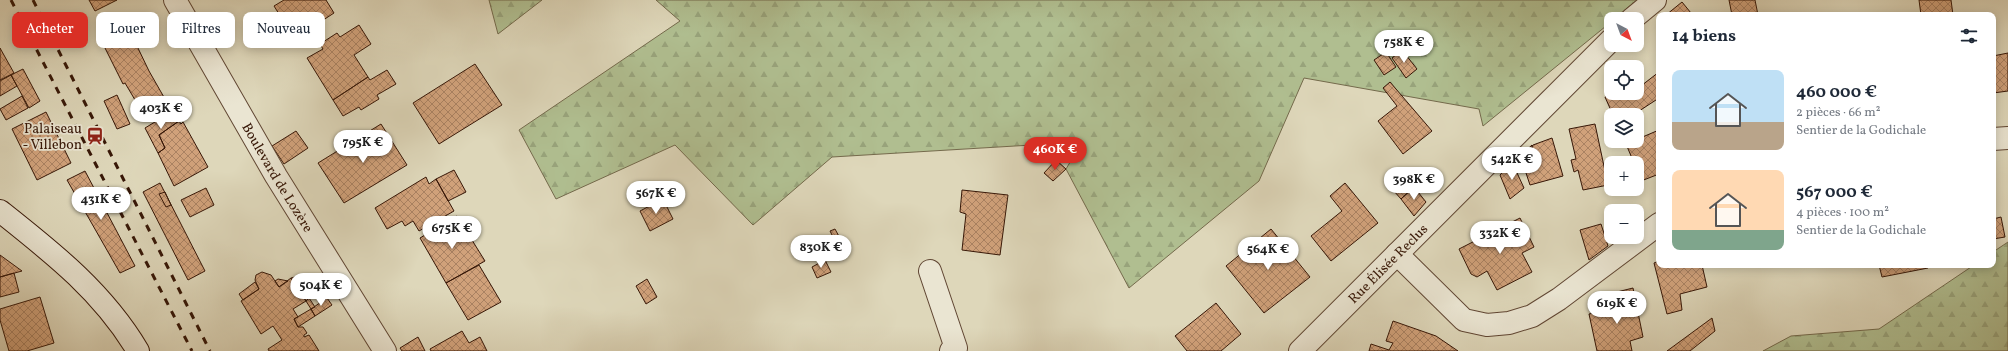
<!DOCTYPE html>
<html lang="fr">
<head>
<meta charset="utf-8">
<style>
  body { margin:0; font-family:Vollkorn,serif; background:#f2f2f3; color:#1f2937; height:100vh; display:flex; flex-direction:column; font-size:15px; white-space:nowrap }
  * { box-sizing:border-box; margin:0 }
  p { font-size:13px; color:#747a83 }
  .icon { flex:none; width:22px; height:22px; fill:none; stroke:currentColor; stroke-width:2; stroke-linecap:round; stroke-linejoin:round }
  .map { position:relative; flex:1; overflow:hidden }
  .sheet { position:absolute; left:1656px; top:12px; width:340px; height:256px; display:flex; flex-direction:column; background:#fff; border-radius:8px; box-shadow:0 2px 10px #0003 }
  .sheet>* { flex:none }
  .guide { position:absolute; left:12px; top:12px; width:380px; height:36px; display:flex; gap:8px }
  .needle { width:26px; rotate:139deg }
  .controls { position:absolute; left:1604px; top:12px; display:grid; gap:8px }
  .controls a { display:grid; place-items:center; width:40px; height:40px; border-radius:8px; background:#fff; box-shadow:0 2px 10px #0003; font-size:20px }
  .price { position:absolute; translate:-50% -34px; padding:0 9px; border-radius:14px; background:#fff; color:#222; font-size:13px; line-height:26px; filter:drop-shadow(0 1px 2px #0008) }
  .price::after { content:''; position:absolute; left:50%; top:24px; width:12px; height:9px; margin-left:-6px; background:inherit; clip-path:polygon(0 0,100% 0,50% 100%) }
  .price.current { background:#d93025; color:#fff }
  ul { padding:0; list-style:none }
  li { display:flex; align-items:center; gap:12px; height:100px; padding:0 16px }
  li span { display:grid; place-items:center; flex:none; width:112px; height:80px; border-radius:8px; color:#555 }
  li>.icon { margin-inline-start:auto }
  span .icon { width:48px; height:48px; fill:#fffc; stroke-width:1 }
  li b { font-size:17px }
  h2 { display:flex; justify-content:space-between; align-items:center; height:48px; padding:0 16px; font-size:17px }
  .pill { padding:0 14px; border-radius:8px; background:#fff; box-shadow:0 2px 10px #0003; font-size:14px; line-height:36px }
  .pill.current { background:#d93025; color:#fff }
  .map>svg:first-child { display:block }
</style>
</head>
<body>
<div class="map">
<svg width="2008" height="351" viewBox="0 0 2008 351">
  <defs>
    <pattern id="forest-firs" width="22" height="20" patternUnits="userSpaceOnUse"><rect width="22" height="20" fill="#b0be90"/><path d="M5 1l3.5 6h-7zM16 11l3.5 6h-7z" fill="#98a37b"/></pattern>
    <pattern id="building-cross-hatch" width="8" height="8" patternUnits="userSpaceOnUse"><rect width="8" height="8" fill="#d0a17a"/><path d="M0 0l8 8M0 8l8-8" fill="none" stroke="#aa8262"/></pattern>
  </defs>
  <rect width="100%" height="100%" fill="#ded7ba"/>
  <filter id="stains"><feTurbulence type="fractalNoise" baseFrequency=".005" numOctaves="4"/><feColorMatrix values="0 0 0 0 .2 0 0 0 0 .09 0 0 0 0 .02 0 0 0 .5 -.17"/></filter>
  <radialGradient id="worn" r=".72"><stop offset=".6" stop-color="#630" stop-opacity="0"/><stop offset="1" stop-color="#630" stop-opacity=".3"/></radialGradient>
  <path fill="url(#forest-firs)" stroke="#746a4c" d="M489,0H542L498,34Z
    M656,0H1637L1614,19H1611V22L1483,126L1479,109L1304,78L1259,181L1129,288L1066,169L1082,142L832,157L753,225L675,145L556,199L519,130L680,21Z
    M2008,242V351H1763L1791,336L1879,329L1974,265H1993V252Z"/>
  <path fill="url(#building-cross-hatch)" stroke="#371707" d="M89,0H117L95,11Z
    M284,0H326L334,13L311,28L316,35L299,46L274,6Z
    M1729,0H1755L1758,15H1732Z
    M1919,0H1951L1953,15H1921Z
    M1682,2L1691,13L1689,15H1666Z
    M124,19L149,71L165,99L147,109L143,102L138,105L125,83L123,84L97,32Z
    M359,25L371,44L354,55L368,77L333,100L307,58L323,49L320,44L337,33L340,37Z
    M0,48L14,73L0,80Z
    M1402,50L1417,69L1406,78L1392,58Z
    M1386,52L1396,67L1384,75L1374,60Z
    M2008,53V91L1993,93V56Z
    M475,64L502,105L439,144L413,103Z
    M23,69L40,101L29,108L11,75Z
    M387,70L396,84L377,95L379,99L361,110L359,107L343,116L333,100L368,77L370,80Z
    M1659,72V98L1633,115H1613L1605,97L1614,93H1637V89Z
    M11,75L17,86L0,96V81Z
    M1390,82L1432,131L1403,154L1378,121L1397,106L1383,88Z
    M117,95L130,124L117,129L104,101Z
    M22,96L28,108L6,120L0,109Z
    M173,111L179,121L159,135L165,148L158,153L145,128Z
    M46,112L71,163L37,180L12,129Z
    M179,121L181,124L183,122L208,167L174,186L158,153L165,148L159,135Z
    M381,124L407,165L344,203L318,163Z
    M1595,124L1608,185L1583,190L1578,170L1574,172L1571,160L1576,159L1569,129Z
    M1659,130V174L1641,181L1637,171V163H1634L1626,144Z
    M296,131L308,148L284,164L272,146Z
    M1552,138L1563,176L1530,185L1521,158L1533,155L1531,148L1533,145Z
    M1532,145L1533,155L1521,158L1520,156Z
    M1056,160L1066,169L1053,181L1044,173Z
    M1512,162L1524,188L1510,199L1500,175Z
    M454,170L466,192L448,201L436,179Z
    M85,171L135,266L120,273L67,180Z
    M426,177L429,184L436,179L454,211L419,231L413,221L405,226L402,221L387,229L375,208Z
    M1407,179L1414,187L1401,199L1393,190Z
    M160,183L205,271L188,280L143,192Z
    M1345,183L1378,223L1331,261L1311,236L1342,211L1330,196Z
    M1414,187L1426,202L1414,216L1401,199Z
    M206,188L214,205L190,217L181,200Z
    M962,190L1008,195L1000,255L962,250L966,214L960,212Z
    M165,192L171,205L166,207L159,194Z
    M663,199L673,219L650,231L640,211Z
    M457,216L485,261L446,283L420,238Z
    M2001,217L2005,237L1993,239V219Z
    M1520,218L1534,247L1522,253L1532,272L1497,290L1487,271L1477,277L1471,274L1459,249Z
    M1601,224L1608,246L1589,260L1580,230Z
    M835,229L841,240L836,243L830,231Z
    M1271,229L1310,277L1264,313L1226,266Z
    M0,255L22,271L0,277Z
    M825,260L831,272L817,278L812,267Z
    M1659,261V265H1702L1707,287L1680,294L1682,310L1667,314L1654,263Z
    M479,265L501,302L468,320L446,283Z
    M1879,265H1928V268L1882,277Z
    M262,272L271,275L279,287L291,278L306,301L293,309L298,317L294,319L298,327H303L307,333L304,335V337L309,335L319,351H269L268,349L282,340L273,326L261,334L241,301L259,289L255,280L256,275Z
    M14,273L19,292L0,297V277Z
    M295,277L309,298L306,301L291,278Z
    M278,279L288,281L279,287L275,281Z
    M647,279L657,297L646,304L636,286Z
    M255,282L259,289L243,300L239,294Z
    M1633,288L1643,337L1630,341L1632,351H1597L1589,314L1621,307L1617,292Z
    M40,297L54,343L27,351H9L0,320V309Z
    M309,298L315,307L311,309L306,301Z
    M327,298L332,305L315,316L311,309Z
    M1216,303L1241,334L1221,351H1187L1175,336Z
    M311,309L315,316L298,327L294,319Z
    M1712,318L1715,331L1690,351H1667Z
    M1393,321L1436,336L1458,351H1369L1371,344L1389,350L1393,343L1386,341Z
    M462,331L469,343L480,337L487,351H431L430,349Z
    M418,337L425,351H402L400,348Z"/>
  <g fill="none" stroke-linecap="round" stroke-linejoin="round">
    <g stroke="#614734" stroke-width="24">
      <g id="street">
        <path id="s1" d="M175,0L276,176L385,351"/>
        <path d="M1632,19L1655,0"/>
        <path d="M1993,139L2008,138"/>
        <path d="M1397,254L1464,320L1487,325L1509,323L1532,316L1559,299L1659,224"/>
        <path d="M930,271L956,348L951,351"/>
        <path id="s2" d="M1300,351L1611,40"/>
      </g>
    </g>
    <g stroke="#371707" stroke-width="24">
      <path id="secondary" d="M0,211C53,253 103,292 138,351"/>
    </g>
    <use href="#street" stroke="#eae5d2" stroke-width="22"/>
    <use href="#secondary" stroke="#eae5d2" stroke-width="22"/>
    <path stroke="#371707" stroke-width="3" stroke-dasharray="7 7" stroke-linecap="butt" d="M11,0L192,351
      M33,0L210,351"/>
  </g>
  <defs>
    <g id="station-bare" transform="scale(1.38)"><path d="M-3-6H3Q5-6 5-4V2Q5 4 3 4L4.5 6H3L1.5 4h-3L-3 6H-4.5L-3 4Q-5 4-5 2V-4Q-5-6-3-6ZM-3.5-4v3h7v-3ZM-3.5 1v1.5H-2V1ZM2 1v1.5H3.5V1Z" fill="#8f2418" stroke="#eae5d2" stroke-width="2.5" paint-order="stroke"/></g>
  </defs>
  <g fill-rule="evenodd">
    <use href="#station-bare" x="95" y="136"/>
  </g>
  <g text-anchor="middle" stroke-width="3.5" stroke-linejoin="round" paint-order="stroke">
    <g font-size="14" fill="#371707" stroke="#eae5d2" text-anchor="end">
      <text x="82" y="133">Palaiseau<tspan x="82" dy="16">- Villebon</tspan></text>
    </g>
    <g font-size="14" fill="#371707" stroke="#eae5d2">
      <text dy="5" stroke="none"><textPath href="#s1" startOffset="205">Boulevard de Lozère</textPath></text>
      <text dy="5" stroke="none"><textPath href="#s2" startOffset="124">Rue Élisée Reclus</textPath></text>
    </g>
  </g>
  <rect width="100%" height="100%" filter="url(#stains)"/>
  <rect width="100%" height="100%" fill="url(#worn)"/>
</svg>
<div class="controls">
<a><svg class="needle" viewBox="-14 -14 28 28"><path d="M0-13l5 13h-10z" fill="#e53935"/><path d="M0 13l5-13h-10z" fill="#747a83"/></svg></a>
<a><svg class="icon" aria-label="locate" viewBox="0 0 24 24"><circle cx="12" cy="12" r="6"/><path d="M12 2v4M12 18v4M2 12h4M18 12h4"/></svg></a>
<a><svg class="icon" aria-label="layers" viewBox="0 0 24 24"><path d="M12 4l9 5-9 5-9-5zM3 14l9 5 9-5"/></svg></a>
<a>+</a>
<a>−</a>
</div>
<b class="price" style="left:1404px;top:64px">758K €</b>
<b class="price" style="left:161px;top:130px">403K €</b>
<b class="price" style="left:363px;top:164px">795K €</b>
<b class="price current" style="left:1055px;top:171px">460K €</b>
<b class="price" style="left:1512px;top:181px">542K €</b>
<b class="price" style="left:1414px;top:201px">398K €</b>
<b class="price" style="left:656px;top:215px">567K €</b>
<b class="price" style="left:101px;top:221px">431K €</b>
<b class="price" style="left:452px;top:250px">675K €</b>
<b class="price" style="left:1500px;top:255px">332K €</b>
<b class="price" style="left:821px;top:269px">830K €</b>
<b class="price" style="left:1268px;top:271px">564K €</b>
<b class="price" style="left:321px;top:307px">504K €</b>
<b class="price" style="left:1617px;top:325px">619K €</b>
<div class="guide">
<a class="pill current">Acheter</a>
<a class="pill">Louer</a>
<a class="pill">Filtres</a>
<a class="pill">Nouveau</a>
</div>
<section class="sheet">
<h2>14 biens<svg class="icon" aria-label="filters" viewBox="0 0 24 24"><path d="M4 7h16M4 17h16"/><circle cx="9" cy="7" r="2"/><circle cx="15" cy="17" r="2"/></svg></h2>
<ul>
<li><span style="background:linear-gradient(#bfe0f5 65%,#b9a48a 0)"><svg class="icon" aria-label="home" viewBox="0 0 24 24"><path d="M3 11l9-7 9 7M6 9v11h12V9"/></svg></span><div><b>460 000 €</b><p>2 pièces · 66 m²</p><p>Sentier de la Godichale</p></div></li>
<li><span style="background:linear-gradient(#ffd9b3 75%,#7fa58c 0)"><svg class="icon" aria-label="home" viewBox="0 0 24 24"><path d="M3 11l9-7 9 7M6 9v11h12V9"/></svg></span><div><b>567 000 €</b><p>4 pièces · 100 m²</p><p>Sentier de la Godichale</p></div></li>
</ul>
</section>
</div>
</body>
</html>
